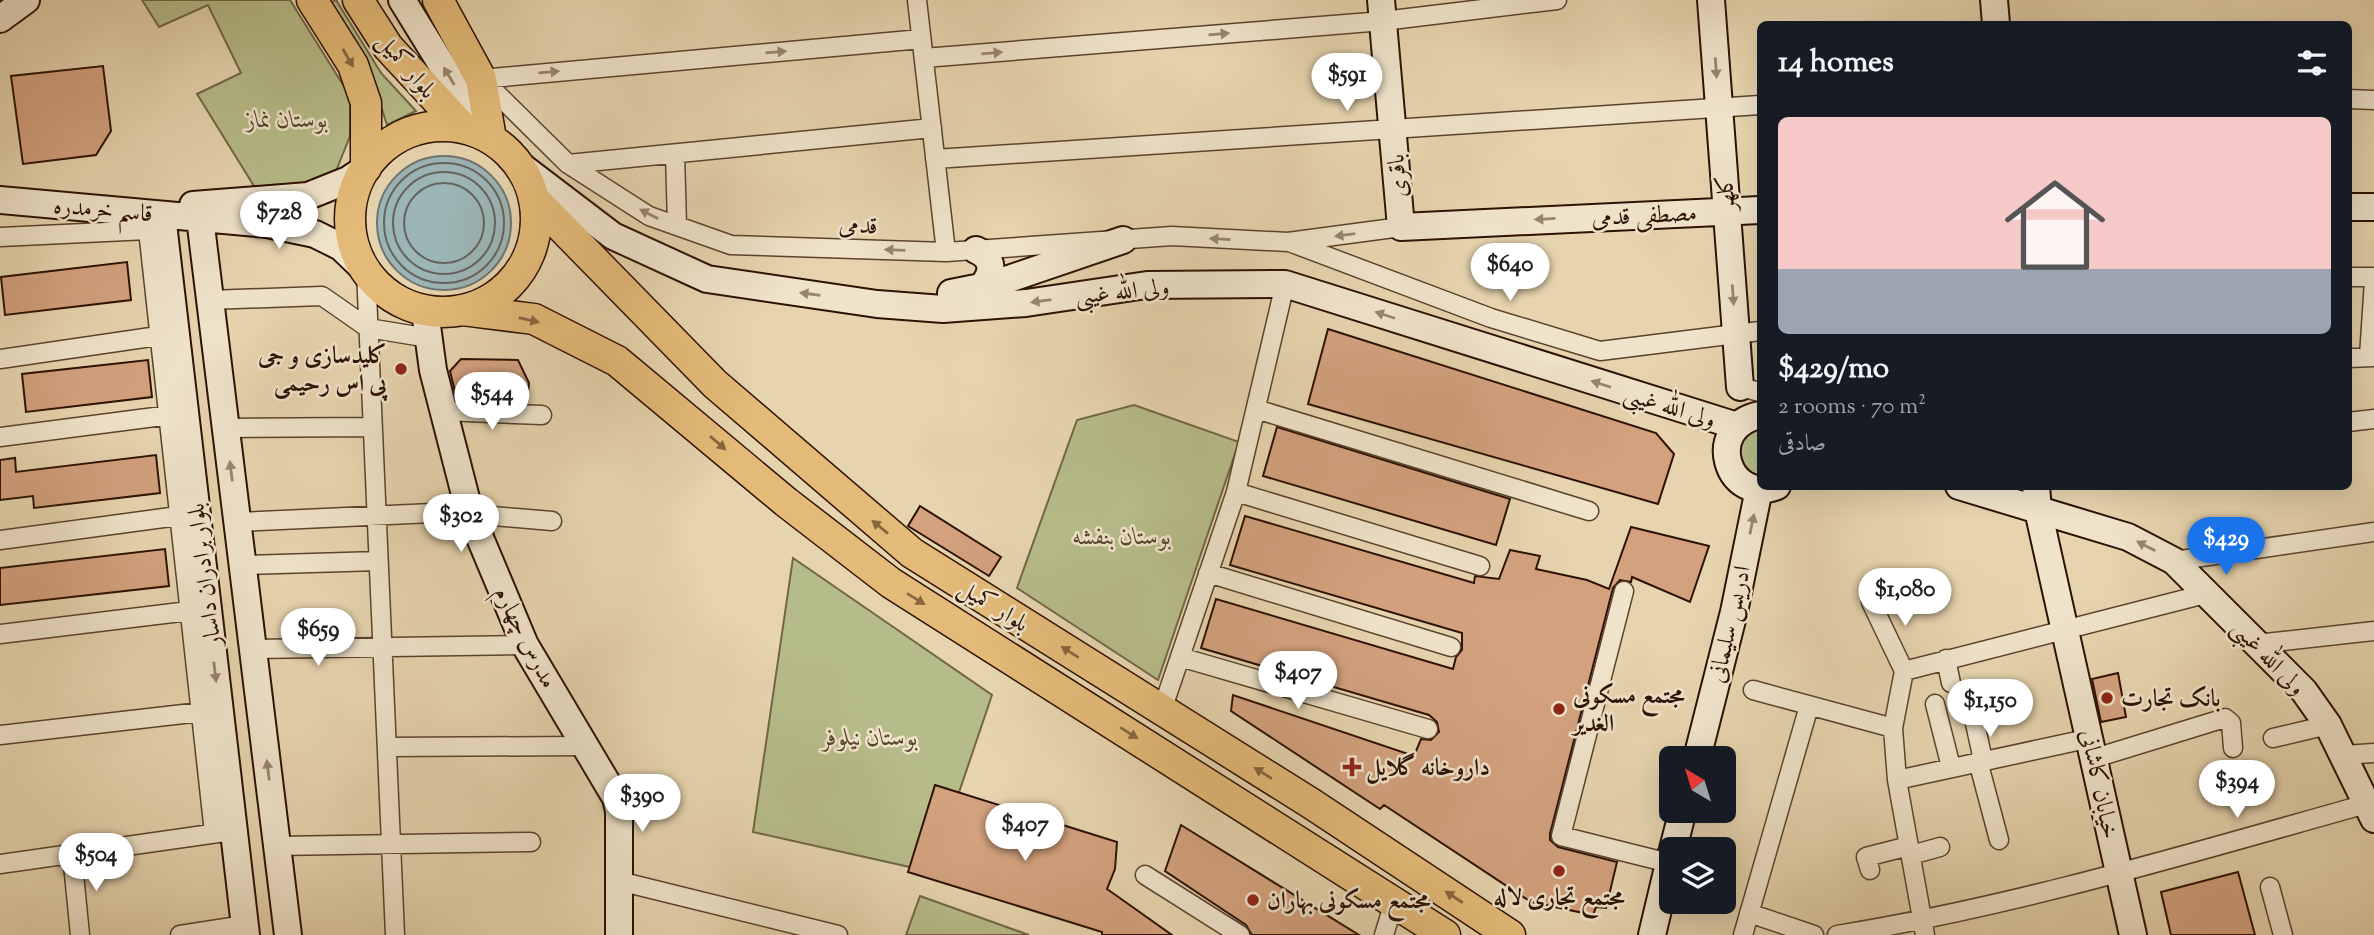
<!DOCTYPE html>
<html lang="en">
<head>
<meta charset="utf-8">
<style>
  body { margin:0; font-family:"Sorts Mill Goudy",Amiri,serif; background:#242831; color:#f1f3f6; height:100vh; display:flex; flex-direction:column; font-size:26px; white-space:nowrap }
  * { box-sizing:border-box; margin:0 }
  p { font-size:23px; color:#9ea1a6 }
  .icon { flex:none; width:38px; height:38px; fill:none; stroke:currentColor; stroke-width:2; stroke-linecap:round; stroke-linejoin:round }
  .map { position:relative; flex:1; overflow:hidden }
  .panel { position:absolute; left:1757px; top:21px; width:595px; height:469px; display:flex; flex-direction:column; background:#171b24; border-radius:10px; box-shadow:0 7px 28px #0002 }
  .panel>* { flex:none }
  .needle { width:46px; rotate:322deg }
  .buttons { position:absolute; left:1659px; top:746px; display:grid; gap:14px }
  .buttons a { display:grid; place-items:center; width:77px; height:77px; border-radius:10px; background:#171b24; box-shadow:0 7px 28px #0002; font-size:35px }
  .price { position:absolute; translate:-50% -60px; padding:0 16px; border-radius:24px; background:#fff; color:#222; font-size:23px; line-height:46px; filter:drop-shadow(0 2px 4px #0008) }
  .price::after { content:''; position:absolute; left:50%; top:42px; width:21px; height:16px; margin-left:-10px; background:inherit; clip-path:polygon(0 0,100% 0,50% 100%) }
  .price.current { background:#1a73e8; color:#fff }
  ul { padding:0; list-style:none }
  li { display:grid; align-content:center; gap:14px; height:371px; padding:0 21px }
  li+li { border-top:2px solid #363941 }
  li span { display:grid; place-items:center; height:217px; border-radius:10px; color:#555 }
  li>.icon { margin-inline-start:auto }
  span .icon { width:126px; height:126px; fill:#fffc; stroke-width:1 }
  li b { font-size:30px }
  h2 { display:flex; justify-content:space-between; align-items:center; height:84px; padding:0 21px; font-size:30px }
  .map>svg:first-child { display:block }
</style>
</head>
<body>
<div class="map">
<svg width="2374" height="935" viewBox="0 0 2374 935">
  <rect width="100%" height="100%" fill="#e6d4ae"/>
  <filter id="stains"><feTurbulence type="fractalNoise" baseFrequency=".00286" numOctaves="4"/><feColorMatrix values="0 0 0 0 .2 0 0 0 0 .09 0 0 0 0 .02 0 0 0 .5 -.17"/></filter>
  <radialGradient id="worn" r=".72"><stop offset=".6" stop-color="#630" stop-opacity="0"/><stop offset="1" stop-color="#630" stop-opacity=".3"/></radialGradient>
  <path fill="#b6bc89" stroke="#726646" stroke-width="2" d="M142,0H290L350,96V136L336,171L308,189L254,186L197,94L241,73L208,5L159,27Z
    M336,0L381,73L416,111L387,125L378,97L331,3Z
    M1134,405L1239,442L1158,680L1017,588L1077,420Z
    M1760,424V477L1753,475L1740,462C1737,440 1742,436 1760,424Z
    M793,558L992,695L932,872L753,832Z
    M920,896L1029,935H906Z"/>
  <path fill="#9cb5b6" stroke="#70736f" stroke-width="2" d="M377 223a67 67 0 1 1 134 0a67 67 0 1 1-134 0Z"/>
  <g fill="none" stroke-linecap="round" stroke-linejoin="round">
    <path stroke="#64635d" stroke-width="2" d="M384 223a60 60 0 1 1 120 0a60 60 0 1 1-120 0Z
      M393 223a51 51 0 1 1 102 0a51 51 0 1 1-102 0Z
      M404 223a40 40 0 1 1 80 0a40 40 0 1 1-80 0Z"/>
  </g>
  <path fill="#d3a17e" stroke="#2d1104" stroke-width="2" d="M103,66L111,131L96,155L23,164L11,76Z
    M127,262L131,300L5,315L1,277Z
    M1328,329L1656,433L1674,454L1658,504L1308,404Z
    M461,359L518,360L529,383L527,403L457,400L450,371Z
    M148,360L152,397L26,412L22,374Z
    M1277,427L1510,499L1496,545L1263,476Z
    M156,455L160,493L34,508L33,496L0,500V460L15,458L16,472Z
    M920,506L1001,557L989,576L908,526Z
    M1245,516L1474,583L1475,576L1499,579L1510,550L1540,556L1536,569L1587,580L1609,589L1631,527L1709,546L1690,602L1632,577L1631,582L1620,580L1613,588L1550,834V840L1558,847L1617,862L1606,908L1596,907L1593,915L1531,902L1384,805L1380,809L1231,711L1233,695L1414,756L1421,739L1431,740L1439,732L1437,722L1429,715L1201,648L1216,599L1453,669L1456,657L1462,650V633L1230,565Z
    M165,549L169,586L0,605V568Z
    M2118,673L2126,717L2101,722L2092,679Z
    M935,785L1117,842L1115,869L1107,889L1172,935H1102V932L908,872Z
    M1181,825L1359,935H1252L1246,925L1165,871Z
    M2238,872L2255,935H2171L2161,892Z"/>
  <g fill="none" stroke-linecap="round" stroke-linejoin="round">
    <g stroke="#5b422e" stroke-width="21">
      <path id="street" d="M917,0L946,252
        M924,58L1383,21L1557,0
        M481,79L921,39
        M484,81L568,164L649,216L731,245L946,252L1172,236L1288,242L1401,227
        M2348,99L2374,100
        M675,154L677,225
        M935,159L1760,105
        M568,164L932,128
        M148,230L214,833
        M0,237L148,230
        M1292,243L1491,318L1600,351L1760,331
        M366,271L395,935
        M2348,277H2374
        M210,300L322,296L368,328L429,338
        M2369,356L2374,281
        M2348,358L2374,357
        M0,359L158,336
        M1740,387L1760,392
        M1256,409L1589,511
        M442,411L542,415
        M2348,422L2374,419
        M226,428L372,427
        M0,437L178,414
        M1236,492L1480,566
        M470,514L552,521
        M238,522L454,512
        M0,540L178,516
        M2174,561L2374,532
        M243,565L378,561
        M1208,573L1451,647
        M1624,591L1561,836L1669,863
        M1871,602L1904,671
        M0,634L189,611
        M2256,644L2374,631
        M253,649L525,645
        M1180,657L1428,729
        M1946,659L1951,683
        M1753,690L1893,728
        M1935,704L1951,767
        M1162,710L1236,492L1285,284
        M1974,719L1983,760
        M0,735L201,712
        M2273,738L2328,725
        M387,747L582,746
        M2344,755L2374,753
        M2095,758L2225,718L2231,723L2233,748
        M1978,761L1999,840
        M1897,780L2091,738
        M277,846L531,842
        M72,854L80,935
        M1911,855L1940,847
        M0,864L225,832
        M1870,870L1866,857L1909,846
        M1145,875L1240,935
        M619,881L838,935
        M2270,887L2283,935
        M1749,913L1814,935
        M180,935L245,925
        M1384,935L1394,902
        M1743,935L1809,706
        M1837,935C2016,906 2191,853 2366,804
        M1925,935L1897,780L1893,728L1904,671L2209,593"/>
    </g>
    <g stroke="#2d1104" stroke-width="30">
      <path id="secondary" d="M402,0L485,135
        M1381,0L1401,227L1760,210
        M1711,0L1740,387
        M1994,0L1996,24
        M0,19L26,0
        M521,166L613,236L707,279L877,304L943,309L1026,303L1147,285L1285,284L1737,426
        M0,200L267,224L315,234L341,247L366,271
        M193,205L308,196L348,180L366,168
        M2348,207H2374
        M162,215L246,935
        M200,218L288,935
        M976,250C997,259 993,278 977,290
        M951,293L991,285L1123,240
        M425,311L433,370L470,514L525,645L616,798L619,811V935
        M1760,415C1702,427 1728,506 1777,486
        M1959,486L2128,537L2174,561L2304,691L2328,725L2374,819
        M2036,486L2038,510L2133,935
        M1697,758L1734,612L1759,489
        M1673,849L1683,810
        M1652,935L1671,855"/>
    </g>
    <g stroke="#2d1104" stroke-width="33">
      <path id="primary" d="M312,0L353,65L366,103V168
        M358,0L388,47L462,127
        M438,0L481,79L491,139
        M350 219a93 93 0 1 1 186 0a93 93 0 1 1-186 0Z
        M535,200L715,384L912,553L1312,804L1510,935
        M462,310L534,319L617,361L786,502L891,583L1445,935"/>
    </g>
    <use href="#street" stroke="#efe3ca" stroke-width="18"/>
    <use href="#secondary" stroke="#efe3ca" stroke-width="26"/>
    <use href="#primary" stroke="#e3ba77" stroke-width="30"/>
  </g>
  <defs><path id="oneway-solid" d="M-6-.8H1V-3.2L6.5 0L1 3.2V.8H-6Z" transform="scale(1.75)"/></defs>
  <g fill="#988471">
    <use href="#oneway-solid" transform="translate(1219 34) rotate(-5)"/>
    <use href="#oneway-solid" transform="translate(776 52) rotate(-5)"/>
    <use href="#oneway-solid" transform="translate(992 53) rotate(-5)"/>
    <use href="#oneway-solid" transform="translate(1716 68) rotate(86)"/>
    <use href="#oneway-solid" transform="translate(549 72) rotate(-5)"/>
    <use href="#oneway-solid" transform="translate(449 76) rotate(-121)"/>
    <use href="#oneway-solid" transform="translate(649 214) rotate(-153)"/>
    <use href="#oneway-solid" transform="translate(1545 219) rotate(177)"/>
    <use href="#oneway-solid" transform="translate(1345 235) rotate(173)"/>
    <use href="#oneway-solid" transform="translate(1220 239) rotate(-177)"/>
    <use href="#oneway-solid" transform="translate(895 250) rotate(-178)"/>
    <use href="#oneway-solid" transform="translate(810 294) rotate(-172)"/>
    <use href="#oneway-solid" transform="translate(1733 295) rotate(86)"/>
    <use href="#oneway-solid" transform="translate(1041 301) rotate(172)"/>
    <use href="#oneway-solid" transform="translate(1385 315) rotate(-162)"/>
    <use href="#oneway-solid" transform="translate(1601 384) rotate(-162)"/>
    <use href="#oneway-solid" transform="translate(231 471) rotate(-97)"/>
    <use href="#oneway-solid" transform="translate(1752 524) rotate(-78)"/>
    <use href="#oneway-solid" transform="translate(2146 546) rotate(-153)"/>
    <use href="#oneway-solid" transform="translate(215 672) rotate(83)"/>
    <use href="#oneway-solid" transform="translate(268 770) rotate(-97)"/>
  </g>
  <g fill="#88663e">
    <use href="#oneway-solid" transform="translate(348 58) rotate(60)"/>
    <use href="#oneway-solid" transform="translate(529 320) rotate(13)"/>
    <use href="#oneway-solid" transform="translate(718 443) rotate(41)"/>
    <use href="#oneway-solid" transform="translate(880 527) rotate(-141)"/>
    <use href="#oneway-solid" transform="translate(916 599) rotate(32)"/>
    <use href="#oneway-solid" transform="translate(1070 652) rotate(-148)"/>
    <use href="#oneway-solid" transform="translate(1129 733) rotate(32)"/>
    <use href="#oneway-solid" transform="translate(1263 773) rotate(-148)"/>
    <use href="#oneway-solid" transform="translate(1454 897) rotate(-147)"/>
  </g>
  <g fill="#8f2418" stroke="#efe3ca" stroke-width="2.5">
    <circle cx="401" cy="369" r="7"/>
    <circle cx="2107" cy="698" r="7"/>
    <circle cx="1559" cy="709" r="7"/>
    <path d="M1348.5 756.5h7v7h7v7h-7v7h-7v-7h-7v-7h7z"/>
    <circle cx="1559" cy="871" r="7"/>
    <circle cx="1253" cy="900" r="7"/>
  </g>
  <g text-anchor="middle" stroke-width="5" stroke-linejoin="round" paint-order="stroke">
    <g font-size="24" fill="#2d1104" stroke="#efe3ca">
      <text transform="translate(407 65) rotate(50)" y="8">بلوار کمیل</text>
      <text transform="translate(1397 176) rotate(-95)" y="8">باقری</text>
      <text transform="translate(1725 193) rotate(-94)" y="8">کلهر</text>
      <text transform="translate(103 209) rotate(5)" y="8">قاسم خرمدره</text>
      <text transform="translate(1644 215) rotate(-3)" y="8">مصطفی قدمی</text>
      <text transform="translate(858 225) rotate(2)" y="8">قدمی</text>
      <text transform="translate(1122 291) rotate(-6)" y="8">ولی الله غیبی</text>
      <text transform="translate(1670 406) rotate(17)" y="8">ولی الله غیبی</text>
      <text transform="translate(204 575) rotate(-97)" y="8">بلوار برادران داسار</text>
      <text transform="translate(994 605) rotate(32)" y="8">بلوار کمیل</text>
      <text transform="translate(1729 624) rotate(-77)" y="8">ادریس سلیمانی</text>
      <text transform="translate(526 637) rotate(63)" y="8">مدرس چهارم</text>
      <text transform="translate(2269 657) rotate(46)" y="8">ولی الله غیبی</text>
      <text transform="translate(2100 784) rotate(78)" y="8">خیابان کاشانی</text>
    </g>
    <g font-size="24" font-style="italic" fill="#56442c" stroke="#efe3ca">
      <text x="287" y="127">بوستان نماز</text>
      <text x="1122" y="544">بوستان بنفشه</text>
      <text x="870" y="745">بوستان نیلوفر</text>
    </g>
    <g font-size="24" font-weight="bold" fill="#2d1104" stroke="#efe3ca" text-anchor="start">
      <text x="387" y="363" text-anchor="end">کلیدسازی و جی<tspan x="387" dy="28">پی اس رحیمی</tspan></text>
      <text x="1573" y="703">مجتمع مسکونی<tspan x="1573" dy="28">الغدیر</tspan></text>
      <text x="2121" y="706">بانک تجارت</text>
      <text x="1366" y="775">داروخانه گلایل</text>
      <text x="1559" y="905" text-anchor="middle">مجتمع تجاری لاله</text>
      <text x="1267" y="908">مجتمع مسکونی بهاران</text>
    </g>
  </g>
  <rect width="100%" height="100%" filter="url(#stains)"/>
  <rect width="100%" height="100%" fill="url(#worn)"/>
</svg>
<div class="buttons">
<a><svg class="needle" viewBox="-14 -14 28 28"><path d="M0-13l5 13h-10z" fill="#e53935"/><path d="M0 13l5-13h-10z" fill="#9ea1a6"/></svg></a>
<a><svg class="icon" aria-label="layers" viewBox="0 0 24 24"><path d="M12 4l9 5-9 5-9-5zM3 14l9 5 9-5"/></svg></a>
</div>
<b class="price" style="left:1347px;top:113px">$591</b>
<b class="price" style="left:279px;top:251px">$728</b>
<b class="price" style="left:1510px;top:303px">$640</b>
<b class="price" style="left:492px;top:432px">$544</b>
<b class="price" style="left:461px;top:554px">$302</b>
<b class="price current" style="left:2226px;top:577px">$429</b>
<b class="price" style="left:1905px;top:628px">$1,080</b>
<b class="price" style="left:318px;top:668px">$659</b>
<b class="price" style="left:1298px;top:711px">$407</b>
<b class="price" style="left:1990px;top:739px">$1,150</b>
<b class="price" style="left:2237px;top:820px">$394</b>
<b class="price" style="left:642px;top:834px">$390</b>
<b class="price" style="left:1025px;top:863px">$407</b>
<b class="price" style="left:96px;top:893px">$504</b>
<section class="panel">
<h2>14 homes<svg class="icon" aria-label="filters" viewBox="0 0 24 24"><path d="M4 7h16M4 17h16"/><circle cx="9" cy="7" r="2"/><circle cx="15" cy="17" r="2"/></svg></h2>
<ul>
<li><span style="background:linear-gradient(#f6c9c9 70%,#9aa5b1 0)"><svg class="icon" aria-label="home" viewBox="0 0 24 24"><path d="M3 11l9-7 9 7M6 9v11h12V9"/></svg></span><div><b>$429/mo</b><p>2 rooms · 70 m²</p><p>صادقی</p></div></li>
</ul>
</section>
</div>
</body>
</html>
